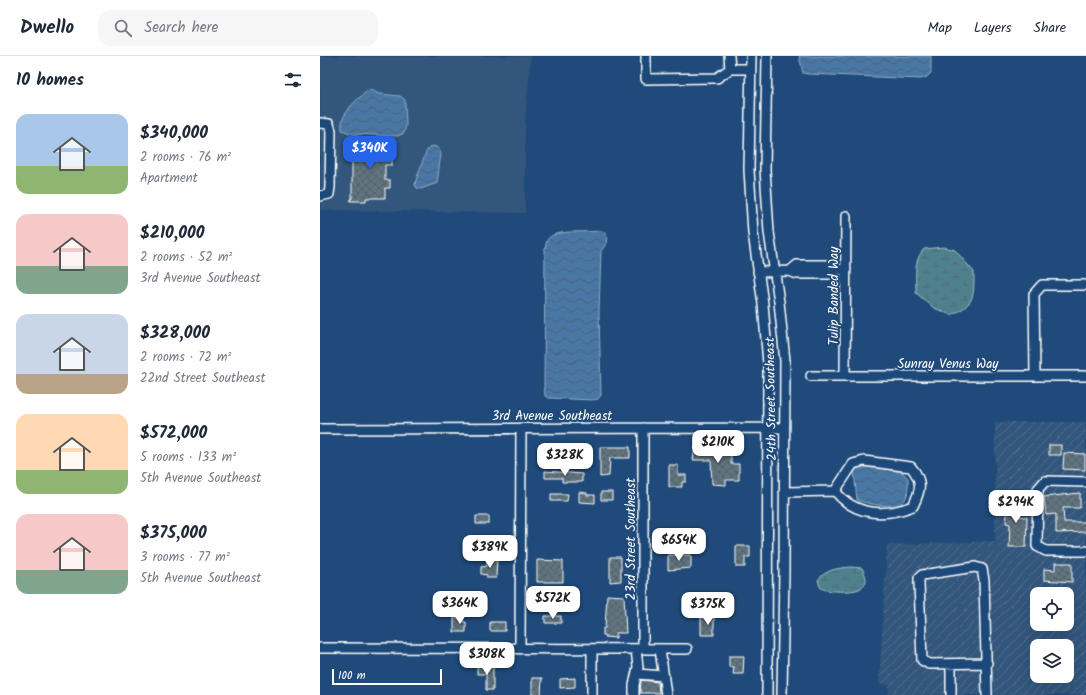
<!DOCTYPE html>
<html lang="en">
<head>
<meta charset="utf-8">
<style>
  body { margin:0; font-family:Kalam,sans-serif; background:#f6f6f7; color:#1f2937; height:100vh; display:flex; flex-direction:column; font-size:15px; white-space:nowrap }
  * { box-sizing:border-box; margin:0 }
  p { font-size:13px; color:#747a83 }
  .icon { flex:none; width:22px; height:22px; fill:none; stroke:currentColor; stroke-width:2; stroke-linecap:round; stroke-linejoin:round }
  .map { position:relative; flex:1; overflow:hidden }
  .details { display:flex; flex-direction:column; background:#fff; width:320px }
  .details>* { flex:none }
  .controls { position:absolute; left:710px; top:531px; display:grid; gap:8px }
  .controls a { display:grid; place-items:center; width:44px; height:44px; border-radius:8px; background:#fff; box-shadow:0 4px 16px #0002; font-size:20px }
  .scale { position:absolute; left:12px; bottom:10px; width:110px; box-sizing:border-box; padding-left:4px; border:2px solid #fff; border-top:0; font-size:11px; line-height:14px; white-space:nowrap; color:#fff; -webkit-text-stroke:3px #1f4a7a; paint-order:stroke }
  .price { position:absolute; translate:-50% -34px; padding:0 9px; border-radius:8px; background:#fff; color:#222; font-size:13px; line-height:26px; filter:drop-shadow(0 1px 2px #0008) }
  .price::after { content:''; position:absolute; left:50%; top:24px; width:12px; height:9px; margin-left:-6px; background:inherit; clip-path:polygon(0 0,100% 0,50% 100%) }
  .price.active { background:#2563eb; color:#fff }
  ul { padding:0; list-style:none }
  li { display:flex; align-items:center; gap:12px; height:100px; padding:0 16px }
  li span { display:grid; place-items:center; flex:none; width:112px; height:80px; border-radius:12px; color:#555 }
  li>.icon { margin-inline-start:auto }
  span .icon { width:48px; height:48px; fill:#fffc; stroke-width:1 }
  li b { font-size:17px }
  h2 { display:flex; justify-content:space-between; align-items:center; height:48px; padding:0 16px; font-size:17px }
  header { display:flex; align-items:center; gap:24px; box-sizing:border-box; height:56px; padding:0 20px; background:#fff; border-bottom:1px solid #e0e1e3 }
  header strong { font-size:19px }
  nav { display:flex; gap:22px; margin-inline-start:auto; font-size:14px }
  .search { width:280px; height:36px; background:#f6f6f7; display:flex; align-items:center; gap:10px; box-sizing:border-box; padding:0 14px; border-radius:12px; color:#747a83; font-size:15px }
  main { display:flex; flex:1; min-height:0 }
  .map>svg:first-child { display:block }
</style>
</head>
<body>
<header>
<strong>Dwello</strong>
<div class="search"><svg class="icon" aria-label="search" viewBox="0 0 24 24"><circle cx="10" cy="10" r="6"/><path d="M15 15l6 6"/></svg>Search here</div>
<nav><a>Map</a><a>Layers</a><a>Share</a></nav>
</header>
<main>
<section class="details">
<h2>10 homes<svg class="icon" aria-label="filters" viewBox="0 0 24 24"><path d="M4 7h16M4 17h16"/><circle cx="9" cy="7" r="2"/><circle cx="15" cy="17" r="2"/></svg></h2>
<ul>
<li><span style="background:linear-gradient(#a9c7e8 65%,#8fb573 0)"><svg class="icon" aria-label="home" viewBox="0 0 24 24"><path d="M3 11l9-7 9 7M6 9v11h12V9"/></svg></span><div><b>$340,000</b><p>2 rooms · 76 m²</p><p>Apartment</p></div></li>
<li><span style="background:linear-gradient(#f6c9c9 65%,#7fa58c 0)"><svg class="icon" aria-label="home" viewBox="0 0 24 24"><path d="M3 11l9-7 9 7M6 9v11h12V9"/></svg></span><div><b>$210,000</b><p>2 rooms · 52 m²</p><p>3rd Avenue Southeast</p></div></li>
<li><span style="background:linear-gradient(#c9d6e8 75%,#b9a48a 0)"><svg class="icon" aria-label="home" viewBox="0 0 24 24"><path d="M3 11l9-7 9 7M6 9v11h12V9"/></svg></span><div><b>$328,000</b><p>2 rooms · 72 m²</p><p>22nd Street Southeast</p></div></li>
<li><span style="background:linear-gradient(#ffd9b3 70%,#8fb573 0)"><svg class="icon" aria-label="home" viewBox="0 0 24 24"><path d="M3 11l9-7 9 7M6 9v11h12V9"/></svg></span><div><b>$572,000</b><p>5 rooms · 133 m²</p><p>5th Avenue Southeast</p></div></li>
<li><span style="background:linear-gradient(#f6c9c9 70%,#7fa58c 0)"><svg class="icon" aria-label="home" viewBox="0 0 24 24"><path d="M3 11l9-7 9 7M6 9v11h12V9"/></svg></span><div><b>$375,000</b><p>3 rooms · 77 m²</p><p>5th Avenue Southeast</p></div></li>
</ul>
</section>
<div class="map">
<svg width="766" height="639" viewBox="0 0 766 639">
  <defs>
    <pattern id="industrial-furrows" width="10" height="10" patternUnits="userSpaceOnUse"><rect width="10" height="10" fill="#32577c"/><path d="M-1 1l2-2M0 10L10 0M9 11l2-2" fill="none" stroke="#517090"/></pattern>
    <pattern id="wetland-marsh" width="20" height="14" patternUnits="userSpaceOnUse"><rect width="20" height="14" fill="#4f818d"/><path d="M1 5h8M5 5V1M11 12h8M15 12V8" fill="none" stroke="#4e6970"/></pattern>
    <pattern id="water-waves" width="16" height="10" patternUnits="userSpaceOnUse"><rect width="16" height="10" fill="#4977a5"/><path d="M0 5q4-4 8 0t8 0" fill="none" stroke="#4b5f74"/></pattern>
    <pattern id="building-cross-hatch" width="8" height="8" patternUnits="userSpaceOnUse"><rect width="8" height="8" fill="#607482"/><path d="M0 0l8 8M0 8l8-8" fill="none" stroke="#555e64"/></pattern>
  </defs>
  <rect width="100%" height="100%" fill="#1f4a7a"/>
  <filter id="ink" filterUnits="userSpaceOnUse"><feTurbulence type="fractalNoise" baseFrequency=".025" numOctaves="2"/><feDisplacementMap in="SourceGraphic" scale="8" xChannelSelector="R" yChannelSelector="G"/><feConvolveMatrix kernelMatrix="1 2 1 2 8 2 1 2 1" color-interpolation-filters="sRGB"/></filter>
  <g filter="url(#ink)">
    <path fill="#32577c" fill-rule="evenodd" d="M0,0H211L205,65V157L0,154ZM51,34L59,38L77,39L86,48V73L32,78L27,56L28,53L42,39ZM119,93L121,98L120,113L106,131L101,133L96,124L99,116Z"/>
    <path fill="url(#industrial-furrows)" fill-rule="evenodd" d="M675,366H766V639H568L569,629L559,628L567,489L675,485ZM717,538H747V568H717ZM717,590H747V620H717Z"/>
    <path fill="url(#wetland-marsh)" stroke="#a7c0c6" d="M624,191L635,194L654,216C654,241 655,248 631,259L614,252L596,237C596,221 593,205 604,193Z
      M531,511L542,512C556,536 530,536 515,535C509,534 504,535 500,531L498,524C506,513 519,512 531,511Z"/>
    <path fill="url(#water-waves)" stroke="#92adc9" d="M479,0H611V17L607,21L601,23L488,18L483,17Z
      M48,34H51L59,38L80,40L85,44L86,69L84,77L78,80L32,78L22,74C19,57 37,44 48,34Z
      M114,90L119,93L121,98L117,127L101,133L97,132L95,129L96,124L106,96L110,91Z
      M277,175H283L287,180L286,188L281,195L279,256L281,339L278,343L272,344L229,342L225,340L224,330L225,192C226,190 226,185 228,183C235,173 265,177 277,175Z
      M549,410L582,416L588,422C588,429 589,439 584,445C577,454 547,448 537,444L534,416L538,411Z"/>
    <path fill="url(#building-cross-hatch)" stroke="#fff" d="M38,85H58V88H69V100L72,101V109H65V124H70V132H65V142H46V145H30L32,142V106H28V99H32V92H38Z
      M729,389H741V399H729Z
      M375,390H399V397H411V408H419V424H406V429L392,428L391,404H373Z
      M280,391H310V402H290L289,420L280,421Z
      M744,397L765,398V414L743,413Z
      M349,409H358V419H366V426H362V431H349Z
      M225,415L262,418V426H242V422H225Z
      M259,436L267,437V439H275V447L259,446Z
      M281,436H292V444H281Z
      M689,436H696L695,460L707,461L706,491H689L690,468L686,467Z
      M760,437V452H743L744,466H766V476L736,477V458L726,459L724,441Z
      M231,438H248L247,445H231Z
      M156,460H169V468H156Z
      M416,490H430V501H425V511H416Z
      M348,499H371V512L348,514Z
      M290,501H301V525L290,526Z
      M167,503H177L176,522H167V519L161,518V511L167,510Z
      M217,504L243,505V526H217Z
      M735,507H752V526L724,524V513L735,514Z
      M287,539L304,540L306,577H296V582L285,581V579H283V572H285Z
      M225,560H241V567H225Z
      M381,561H394V579H381Z
      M134,562H143V566H146V576H134Z
      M170,566H185V575H170Z
      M409,600H424L423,618H413L414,611H409Z
      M157,610H173V634H166V618H157Z
      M212,622H222L221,639H212Z
      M255,622V631L240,632V623Z
      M321,624L338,626L339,637H320Z"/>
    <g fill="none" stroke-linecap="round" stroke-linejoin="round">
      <g stroke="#fff" stroke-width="12">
        <path id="minor" d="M326,0V23L397,22L410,13H430
          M409,0L410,13
          M431,0L429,114L433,177L443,248L448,308L447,639
          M447,0L445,113L449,176L459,246L465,305L464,514L462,639
          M0,67L9,68L11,75L10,131L9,138L0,140
          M470,215L477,209H513L516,214
          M438,216L470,215L477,218H509L516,214L526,213
          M491,320H766
          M525,320L526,160
          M715,320L714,238L722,229H766
          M0,373L464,372
          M544,405L591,411C603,425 601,434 593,450C565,461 535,460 515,435L533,408Z
          M766,426L725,425L718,433L717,490L726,495H766
          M464,436L515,435
          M0,592L367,593
          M200,593L201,372
          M323,593V372
          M340,593L346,639
          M667,607L609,608L602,604L599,527V522L602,519L655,511L662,513L664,524L667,639
          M317,618L344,620
          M272,639V593
          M314,639V629L318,611L316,593
          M631,639V608"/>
      </g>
      <use href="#minor" stroke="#1f4a7a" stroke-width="9"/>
    </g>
  </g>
  <g text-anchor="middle" stroke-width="4" stroke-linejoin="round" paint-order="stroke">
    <g font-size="13" fill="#fff" stroke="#1f4a7a">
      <text transform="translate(513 240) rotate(-90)" y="5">Tulip Banded Way</text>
      <text x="628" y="312">Sunray Venus Way</text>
      <text transform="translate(450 343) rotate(-91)" y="5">24th Street Southeast</text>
      <text x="232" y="364">3rd Avenue Southeast</text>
      <text transform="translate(310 483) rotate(-90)" y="5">23rd Street Southeast</text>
    </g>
  </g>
</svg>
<div class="controls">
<a><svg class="icon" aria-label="locate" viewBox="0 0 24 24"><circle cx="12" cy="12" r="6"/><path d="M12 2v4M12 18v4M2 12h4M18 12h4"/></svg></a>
<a><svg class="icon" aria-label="layers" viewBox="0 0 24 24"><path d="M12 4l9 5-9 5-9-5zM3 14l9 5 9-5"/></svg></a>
</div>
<div class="scale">100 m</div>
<b class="price active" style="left:50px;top:114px">$340K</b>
<b class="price" style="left:398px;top:408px">$210K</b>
<b class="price" style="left:245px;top:421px">$328K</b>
<b class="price" style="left:696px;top:468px">$294K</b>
<b class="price" style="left:359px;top:506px">$654K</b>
<b class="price" style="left:170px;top:513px">$389K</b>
<b class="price" style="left:233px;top:564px">$572K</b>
<b class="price" style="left:140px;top:569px">$364K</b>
<b class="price" style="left:388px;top:570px">$375K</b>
<b class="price" style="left:167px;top:620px">$308K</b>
</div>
</main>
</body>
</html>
